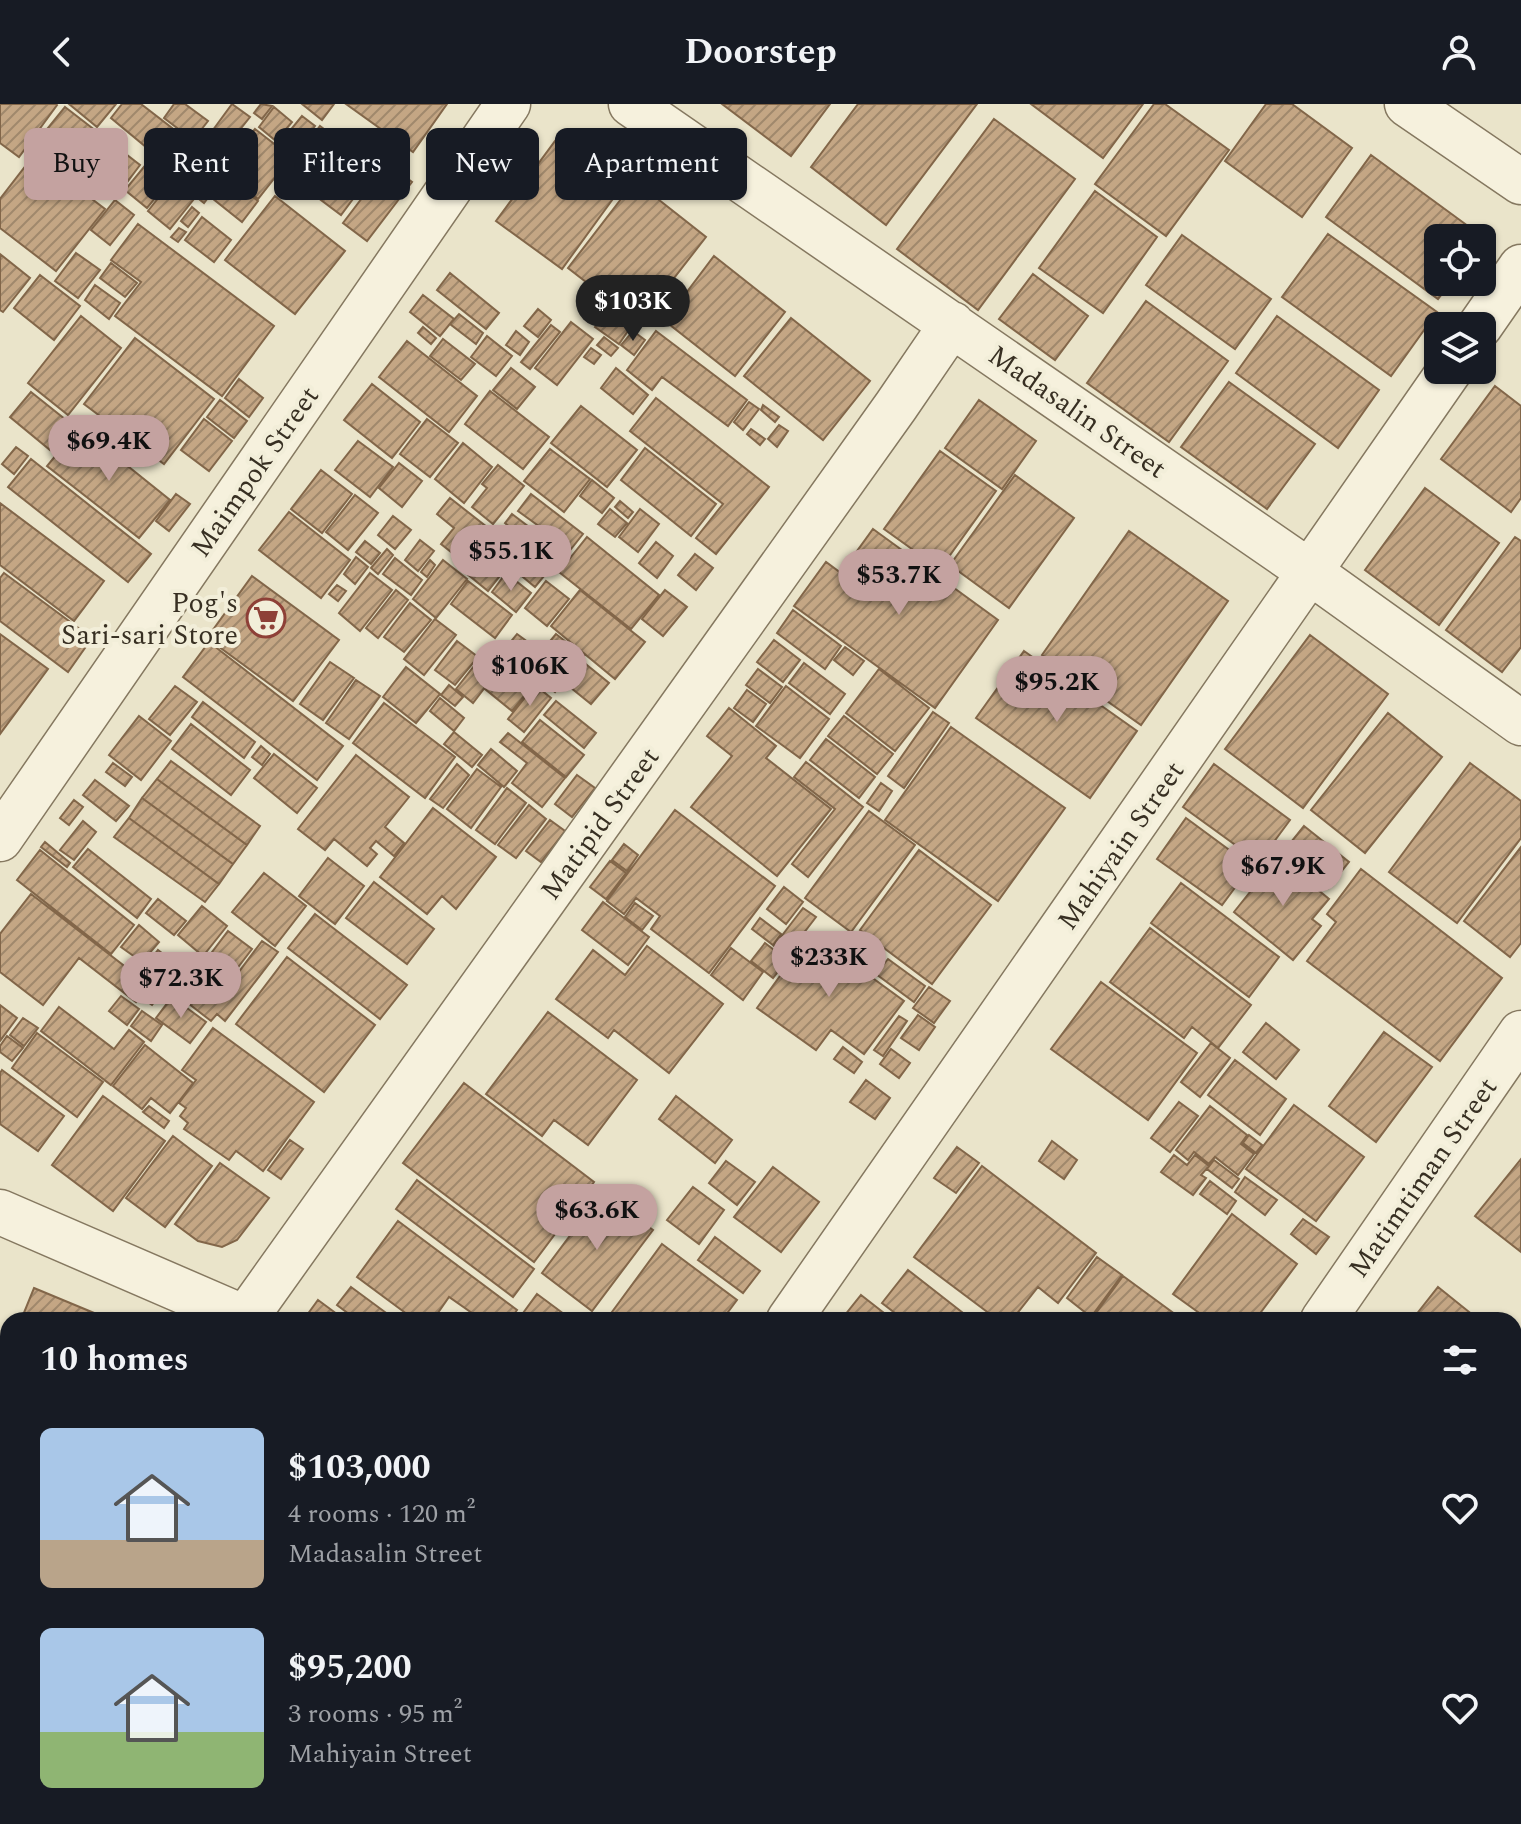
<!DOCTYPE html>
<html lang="en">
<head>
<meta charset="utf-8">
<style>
  body { margin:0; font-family:Spectral,serif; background:#242831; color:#f1f3f6; height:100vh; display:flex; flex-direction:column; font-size:30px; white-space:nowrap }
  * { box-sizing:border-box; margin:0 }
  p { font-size:26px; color:#9ea1a6 }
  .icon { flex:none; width:44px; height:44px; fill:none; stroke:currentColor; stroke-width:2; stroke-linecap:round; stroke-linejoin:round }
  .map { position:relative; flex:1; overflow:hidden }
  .side { position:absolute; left:0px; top:1208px; width:1522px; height:512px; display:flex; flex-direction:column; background:#171b24; border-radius:24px 24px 0 0; box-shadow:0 2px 6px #0004 }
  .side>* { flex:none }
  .hud { position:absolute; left:24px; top:24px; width:800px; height:72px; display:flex; gap:16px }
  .tools { position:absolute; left:1424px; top:120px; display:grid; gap:16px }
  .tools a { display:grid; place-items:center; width:72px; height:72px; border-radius:12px; background:#171b24; box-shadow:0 2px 6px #0004; font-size:40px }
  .price { position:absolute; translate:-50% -68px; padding:0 18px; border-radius:28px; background:#c4a2a0; color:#111; font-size:26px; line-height:52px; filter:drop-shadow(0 2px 4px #0008) }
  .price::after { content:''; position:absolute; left:50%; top:48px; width:24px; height:18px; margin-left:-12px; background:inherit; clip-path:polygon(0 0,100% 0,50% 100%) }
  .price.on { background:#222; color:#fff }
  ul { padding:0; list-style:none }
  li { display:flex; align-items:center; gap:24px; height:200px; padding:0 40px }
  li span { display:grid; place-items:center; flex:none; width:224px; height:160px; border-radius:12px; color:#555 }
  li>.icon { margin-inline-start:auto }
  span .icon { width:96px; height:96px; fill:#fffc; stroke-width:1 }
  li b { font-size:34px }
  h2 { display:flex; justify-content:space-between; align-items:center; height:96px; padding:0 40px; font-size:34px }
  .chip { padding:0 28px; border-radius:12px; background:#171b24; box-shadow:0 2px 6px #0004; font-size:28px; line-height:72px }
  .chip.on { background:#c4a2a0; color:#111 }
  header { display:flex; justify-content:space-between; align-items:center; height:104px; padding:0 40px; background:#171b24; font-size:36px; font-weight:700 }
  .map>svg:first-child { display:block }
</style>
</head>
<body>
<header><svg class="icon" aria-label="back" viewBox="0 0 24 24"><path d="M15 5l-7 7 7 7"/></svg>Doorstep<svg class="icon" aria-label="person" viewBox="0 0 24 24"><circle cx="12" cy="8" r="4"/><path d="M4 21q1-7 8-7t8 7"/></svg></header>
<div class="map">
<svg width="1521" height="1720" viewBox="0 0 1521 1720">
  <defs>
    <pattern id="building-hatch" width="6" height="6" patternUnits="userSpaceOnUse" patternTransform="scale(2)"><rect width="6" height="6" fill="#c4a684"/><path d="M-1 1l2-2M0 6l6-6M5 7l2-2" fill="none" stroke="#a0886c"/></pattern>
  </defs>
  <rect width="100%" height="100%" fill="#eae4ca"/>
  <path fill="url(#building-hatch)" stroke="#826649" stroke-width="2" d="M0,0H56L57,1L19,53L0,39Z
    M69,0H116L97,23Z
    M122,0H141L172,24L152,48L111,14Z
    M174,0H185L208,17L193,36L164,14Z
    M232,0L250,13L226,43L210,30Z
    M261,0L272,2L262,15L254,9Z
    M302,0H334L322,16Z
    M346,0H447L413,48Z
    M722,0H830L791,52Z
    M858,0H977L886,121L811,63Z
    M1031,0H1143L1103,54Z
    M1154,0H1165L1229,46L1166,132L1095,80Z
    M1266,0H1292L1352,44L1302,113L1225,57Z
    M65,3L140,61L119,89L43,30Z
    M274,3L292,18L276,37L259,23Z
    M302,12L315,22L301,40L288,29Z
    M994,15L1075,75L978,206L897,145Z
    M320,22L376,64L341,111L285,69Z
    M255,25L291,53L258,95L222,66Z
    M174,26L190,39L169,65L153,53Z
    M558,33L623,81L562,165L496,117Z
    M46,38L87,70L80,80L39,48Z
    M200,38L209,45L194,65L184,57Z
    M211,50L218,55L205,71L199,66Z
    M34,51L105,105L56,167L0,124V95Z
    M1371,51L1483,133L1438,134V178H1451L1438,195L1326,113Z
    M148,58L170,76L147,104L125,86Z
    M179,58L214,86L204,99L169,71Z
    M388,60L412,78L367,137L343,119Z
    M229,74L258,97L242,118L212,94Z
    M635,77L706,133L639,219L568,164Z
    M171,78L194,95L170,125L148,107Z
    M1095,87L1157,133L1103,209L1039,164Z
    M275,92L345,147L295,210L225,156Z
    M115,96L134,111L110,141L91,126Z
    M192,103L199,109L188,123L181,117Z
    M202,113L231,136L214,158L185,136Z
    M138,120L274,222L222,292L115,212L141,178L111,156Z
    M179,124L186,128L178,138L171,133Z
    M1328,130L1437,208L1391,272L1282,193Z
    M1182,131L1271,195L1235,245L1146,181Z
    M76,149L100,166L78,194L55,177Z
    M0,150L30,174L3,208L0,206Z
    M714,152L785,208L735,272L665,217Z
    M111,159L137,179L125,193L100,174Z
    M450,169L499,209L486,225L437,186Z
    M1033,170L1088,212L1055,256L999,215Z
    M40,171L80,202L54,236L14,204Z
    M95,181L120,199L109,215L85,196Z
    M423,191L454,215L440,232L410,208Z
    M1146,197L1228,257L1169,338L1087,279Z
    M610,204L632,221L619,240L595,223Z
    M538,205L551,216L538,233L524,222Z
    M459,210L483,229L476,240L450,220Z
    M81,212L121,244L68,311L28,279Z
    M1277,212L1379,286L1338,344L1236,269Z
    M791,214L870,277L823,336L744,272Z
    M571,218L593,235L557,281L535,264Z
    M551,221L560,228L530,265L521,258Z
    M423,223L436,234L431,240L418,229Z
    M516,227L529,238L520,251L506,241Z
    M633,227L645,236L634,251L621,241Z
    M656,227L747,296L728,322L662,273L652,286L627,266Z
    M487,232L512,252L496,272L471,253Z
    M604,233L618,244L611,252L597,241Z
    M135,234L214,295L164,360L84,300Z
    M443,235L475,260L461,276L430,252Z
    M407,237L477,292L449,328L379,273Z
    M591,244L601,251L594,260L584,253Z
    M511,264L535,283L517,305L493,286Z
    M616,264L648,291L633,310L601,284Z
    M239,275L263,294L249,313L225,294Z
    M1229,278L1315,340L1267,405L1181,343Z
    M372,280L420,318L392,354L344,316Z
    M1495,282L1521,302V394L1511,408L1441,355Z
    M490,287L549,333L523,365L465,320Z
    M31,288L71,320L50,346L10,313Z
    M656,294L769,383L716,450L696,434L723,400L630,327Z
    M220,296L247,317L234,334L207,313Z
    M979,296L1036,337L1002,385L945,344Z
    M749,298L759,305L743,326L734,318Z
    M763,301L779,313L775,318L761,306Z
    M581,302L637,346L607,383L551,339Z
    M204,315L232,337L209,367L181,346Z
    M427,315L458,339L430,373L400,350Z
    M779,321L788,327L777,343L768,335Z
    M79,323L170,396L139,434L47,362Z
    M751,325L765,335L760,341L747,330Z
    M358,337L393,363L370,393L335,366Z
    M463,339L492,363L464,399L435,375Z
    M16,343L28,352L14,370L2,360Z
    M645,344L716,400L691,432L621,376Z
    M550,345L590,375L564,408L524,377Z
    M940,347L996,387L940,465L884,425Z
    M31,355L151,450L128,478L8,383Z
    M399,359L422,377L402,403L379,384Z
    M498,361L524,382L493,420L472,403L487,384L482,380Z
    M321,366L352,390L322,429L291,405Z
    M1015,371L1074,414L1009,504L950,461Z
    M592,376L614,394L602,409L580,392Z
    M1425,384L1499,439L1439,521L1365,466Z
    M176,390L190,400L169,427L156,417Z
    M531,390L583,430L555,465L525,442L540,423L518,407Z
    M355,391L378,409L348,446L326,428Z
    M450,394L492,427L465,459L441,440L454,424L437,410Z
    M620,397L633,408L628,414L615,403Z
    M0,399L104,477L74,517L0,461Z
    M610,405L627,419L615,433L598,420Z
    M640,405L659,420L638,448L619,433Z
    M289,408L350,456L321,494L259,446Z
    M512,410L533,426L525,436L505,419Z
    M393,412L411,426L395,445L378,431Z
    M873,425L998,516L935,604L794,502L826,458L841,469Z
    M1129,427L1228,497L1141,621L1042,551Z
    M497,431L518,449L488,487L466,469Z
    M587,433L659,491L631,525L559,468Z
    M1515,433L1521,437V543L1502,568L1446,526Z
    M420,436L434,447L418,467L405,456Z
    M365,437L380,449L371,460L356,448Z
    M656,438L673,452L657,474L639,459Z
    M387,445L393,451L378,470L371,464Z
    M524,447L549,466L535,483L511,463Z
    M695,450L713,464L696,486L678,471Z
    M356,453L368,463L355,480L344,470Z
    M395,454L422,476L411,491L383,470Z
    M430,456L435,461L427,473L421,468Z
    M443,456L467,475L436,514L413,495Z
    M4,469L92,534L68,568L0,517V474Z
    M370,469L392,486L360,527L339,509Z
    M506,469L531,489L516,508L492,488Z
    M252,472L339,536L293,597L207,534Z
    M468,477L512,511L495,534L451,500Z
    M546,477L569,495L547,522L525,504Z
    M337,481L346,487L338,497L329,490Z
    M396,486L408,496L378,534L366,524Z
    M580,486L645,538L615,575L551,522Z
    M665,486L687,503L663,532L642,515Z
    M410,499L431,516L404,548L384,533Z
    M793,506L841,542L825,565L777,529Z
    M435,515L456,531L424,571L404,555Z
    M0,530L48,565L0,630Z
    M517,530L536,544L520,565L500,551Z
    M556,530L584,552L555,588L527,565Z
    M1310,531L1388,590L1303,704L1225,645Z
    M774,536L800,556L783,578L757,558Z
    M457,537L478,553L455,581L435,566Z
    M209,538L343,642L317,676L183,573Z
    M845,543L864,557L853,571L834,556Z
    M1024,547L1137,627L1090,694L976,614Z
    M485,548L502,561L473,599L456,585Z
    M582,557L609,579L591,600L565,579Z
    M330,558L354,574L323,616L300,600Z
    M507,558L534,580L512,607L485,585Z
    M804,559L845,590L830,610L789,579Z
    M406,563L440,590L416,619L383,593Z
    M758,565L782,583L770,599L746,581Z
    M879,565L929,604L895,647L846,609Z
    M356,576L380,592L349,635L326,619Z
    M449,581L463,593L455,602L441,591Z
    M535,581L551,594L524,628L508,615Z
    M175,582L197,598L170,631L149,615Z
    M786,582L829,615L800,654L756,622Z
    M747,586L766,600L753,618L734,604Z
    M440,594L464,614L454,627L430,607Z
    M556,597L596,629L584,644L544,611Z
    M203,598L255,638L244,654L192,613Z
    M384,599L455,653L425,694L353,639Z
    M729,604L776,642L766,654L831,705L777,772L691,703L732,652L707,632Z
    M933,608L949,619L904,684L888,672Z
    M1388,609L1442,653L1365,749L1311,706Z
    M139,612L171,637L141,676L109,651Z
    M844,612L893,650L877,670L828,632Z
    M540,616L584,651L566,673L522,638Z
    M191,620L250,666L231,691L172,645Z
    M951,623L1065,704L998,797L885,716Z
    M454,628L482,651L472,663L444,640Z
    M508,629L565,674L542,703L512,679L527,659L500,638Z
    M826,635L875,673L859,694L810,656Z
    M261,642L270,650L262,661L252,653Z
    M491,645L517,667L504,683L478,661Z
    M274,650L317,684L297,709L254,674Z
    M356,651L409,693L385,723L404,739L394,752L376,737L370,744L377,750L367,762L334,735L325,746L298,725Z
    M171,657L260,722L247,741L157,675Z
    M806,658L863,703L808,773L792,760L835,705L794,673Z
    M113,659L132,673L125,682L106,668Z
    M1470,659L1521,697V734L1457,819L1389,768Z
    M457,660L469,671L443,704L430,695Z
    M1214,660L1290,716L1259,758L1183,703Z
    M477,665L501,683L471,724L447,705Z
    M577,671L595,684L572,713L555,700Z
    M157,675L247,741L233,760L142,694Z
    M95,676L129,702L116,717L83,691Z
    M881,679L892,687L879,707L867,699Z
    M507,684L526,699L495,740L476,726Z
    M142,694L233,760L219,780L129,714Z
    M74,696L83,703L69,721L60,714Z
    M529,701L546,715L516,754L498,741Z
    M433,704L496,753L456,805L442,792L427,810L380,773Z
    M675,706L775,782L709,869L651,825L660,812L636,794L624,810L607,797Z
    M869,707L915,741L851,828L805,794Z
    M129,714L219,780L205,798L114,733Z
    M1186,714L1251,762L1222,801L1157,755Z
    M550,716L565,727L541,758L526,747Z
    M83,717L96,728L74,756L60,746Z
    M1304,722L1349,758L1328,784L1283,748Z
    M45,738L70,759L67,763L41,743Z
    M624,740L638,751L627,767L612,756Z
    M1521,743V839L1510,853L1464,817Z
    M88,745L151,795L137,814L73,763Z
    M40,746L134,821L111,850L17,776Z
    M919,746L991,801L932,880L860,826Z
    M1278,753L1329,795L1312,815L1321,822L1293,856L1234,808Z
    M328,754L364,782L335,820L299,792Z
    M610,757L626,769L606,795L590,783Z
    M1361,765L1502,874L1440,957L1307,857L1336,818L1327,810Z
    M264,769L306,802L275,842L232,808Z
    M374,778L434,825L407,860L346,814Z
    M1181,779L1279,853L1249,893L1151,819Z
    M784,783L803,798L786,820L767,805Z
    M31,790L149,881L136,898L79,854L43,901L0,868V830Z
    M158,795L186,817L174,831L146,809Z
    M603,798L649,833L628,861L582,826Z
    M635,799L653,812L642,826L625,813Z
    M202,802L227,822L203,852L178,831Z
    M803,804L816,813L787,851L774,842Z
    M315,810L407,881L380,915L288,844Z
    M760,814L781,830L773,841L752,825Z
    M139,821L159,838L142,858L121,843Z
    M1150,824L1251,901L1218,944L1192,923L1184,934L1110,878Z
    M228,827L252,845L216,892L195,876L203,866L200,864Z
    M811,829L904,897L864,950L831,926L816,946L757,904Z
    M262,837L278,848L225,917L217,910L211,917L184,896L195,881L217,897Z
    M765,839L787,856L773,874L751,857Z
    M647,842L723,900L669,969L614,926L608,934L556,895L593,846L625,871Z
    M731,844L763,868L743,896L711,871Z
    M158,846L172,857L161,872L147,860Z
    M179,850L200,866L181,891L160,875Z
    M287,853L375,921L324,988L236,920Z
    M888,855L925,882L914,898L876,870Z
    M1101,878L1197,949L1148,1016L1051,945Z
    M152,880L162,888L152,901L142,894Z
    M929,883L950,897L934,919L913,904Z
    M121,892L139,905L127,921L109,907Z
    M172,893L206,918L190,939L156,914Z
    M0,901L17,914L0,937Z
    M59,903L114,945L129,926L144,938L111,981L41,927Z
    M142,907L162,921L151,937L131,922Z
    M548,908L637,976L588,1041L554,1016L542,1032L486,990Z
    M918,911L935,923L919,946L901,934Z
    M899,912L907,917L883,952L874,946Z
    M23,914L38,924L24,942L10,931Z
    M1266,919L1299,946L1276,975L1243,948Z
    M213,924L314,998L263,1067L236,1047L229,1056L184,1025L188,1019L180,1012L186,1004L179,999L196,976L182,966Z
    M1384,928L1432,963L1376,1038L1329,1002Z
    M37,929L103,978L77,1013L12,964Z
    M7,932L23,944L12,957L0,948V942Z
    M1211,939L1230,954L1200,993L1181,978Z
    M145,941L193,979L170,1009L151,994L142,1005L113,982Z
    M843,943L862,958L854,969L834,955Z
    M891,945L910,959L899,974L880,960Z
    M1235,956L1286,995L1260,1031L1208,991Z
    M2,966L64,1012L38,1047L0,1020V969Z
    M866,976L890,994L875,1015L850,998Z
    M464,979L594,1078L534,1158L403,1059Z
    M103,992L165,1037L113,1107L52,1061Z
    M676,992L732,1036L715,1059L659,1015Z
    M1179,998L1198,1012L1170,1048L1151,1034Z
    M1294,1001L1364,1053L1316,1117L1246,1065Z
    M149,1002L169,1017L164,1024L143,1008Z
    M1210,1002L1247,1031L1241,1040L1254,1050L1238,1071L1215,1053L1209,1060L1194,1048L1188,1056L1176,1046Z
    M1249,1031L1262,1041L1256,1049L1243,1039Z
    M173,1032L212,1062L165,1123L126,1094Z
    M290,1036L303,1045L281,1075L268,1066Z
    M1052,1037L1077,1056L1064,1075L1039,1057Z
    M957,1043L979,1059L956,1089L934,1074Z
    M1174,1051L1187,1061L1195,1051L1209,1062L1201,1071L1206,1074L1193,1091L1161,1068Z
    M1521,1055V1148L1475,1112Z
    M1214,1056L1239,1075L1232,1084L1207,1065Z
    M726,1057L755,1078L737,1101L709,1079Z
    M220,1059L269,1094L237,1136L222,1143L198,1137L175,1120Z
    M982,1062L1096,1149L1058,1199L1038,1183L1012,1216H998L914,1153Z
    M773,1063L819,1098L781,1148L734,1113Z
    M1245,1073L1277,1096L1265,1111L1235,1088Z
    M417,1076L534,1165L513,1193L396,1105Z
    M1210,1077L1236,1097L1227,1110L1200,1090Z
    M693,1083L724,1106L699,1140L667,1116Z
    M602,1089L653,1126L592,1207L542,1169Z
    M1232,1110L1297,1160L1255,1216H1209L1173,1190Z
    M1303,1115L1329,1133L1316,1150L1291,1130Z
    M398,1117L517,1206L510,1216H482L449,1193L433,1216H415L357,1173Z
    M715,1133L760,1167L743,1189L698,1156Z
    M662,1140L737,1196L722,1216H614L609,1212Z
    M1097,1153L1122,1171L1091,1213L1067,1194Z
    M908,1166L972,1216H904L882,1199Z
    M1123,1172L1183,1216H1091Z
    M351,1183L393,1214L392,1216H357L337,1201Z
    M1438,1183L1479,1216H1412Z
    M34,1184L111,1216H21Z
    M537,1190L572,1216H518Z
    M861,1191L893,1216H841Z
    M318,1196L345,1216H313L307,1211Z
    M1514,1245L1521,1250V1306L1514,1301Z
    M7,1281H8V1374L0,1371V1297Z
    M1514,1306L1521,1312V1345L1514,1354Z
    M1521,1351V1409L1514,1404V1360Z
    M0,1393L8,1396V1412L5,1422L0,1421Z
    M1521,1443V1525L1514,1519V1452Z
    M1514,1573L1521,1578V1606L1514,1615Z
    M196,1712H304L298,1720H206Z
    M592,1712H661L671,1720H595L597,1716Z
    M664,1712H695L688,1720H674Z
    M745,1712H767L777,1720H738Z
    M787,1712H852L846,1720H798Z
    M1114,1712H1266L1260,1720H1125Z
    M1268,1712H1437L1447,1720H1274L1266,1714Z
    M1460,1712H1466L1476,1720H1455Z"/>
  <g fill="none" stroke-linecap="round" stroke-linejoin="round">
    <g stroke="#857860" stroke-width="47">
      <path id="minor" d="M631,0L1310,468L1521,619
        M1407,0L1521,78
        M1480,222L1521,163
        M0,735L508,0
        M0,1108L245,1214
        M244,1216L896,302L952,220
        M789,1216L1450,266
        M1323,1216L1521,929
        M0,1565L8,1553
        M0,1668L8,1673
        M75,1712L88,1720
        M438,1720L443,1712
        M974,1720L979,1712"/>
    </g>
    <use href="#minor" stroke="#f6f1dd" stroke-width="44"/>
  </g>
  <defs>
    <g id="supermarket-ring" transform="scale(2)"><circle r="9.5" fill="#f2eed9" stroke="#8e4037" stroke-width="1.5"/><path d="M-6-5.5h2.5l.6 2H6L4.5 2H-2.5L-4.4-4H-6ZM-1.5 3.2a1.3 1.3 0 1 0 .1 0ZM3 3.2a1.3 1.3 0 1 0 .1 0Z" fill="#8e4037"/></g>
  </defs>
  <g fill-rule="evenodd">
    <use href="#supermarket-ring" x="266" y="514"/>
  </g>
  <g text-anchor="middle" stroke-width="8" stroke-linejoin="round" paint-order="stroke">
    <g font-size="28" fill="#372f22" stroke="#f2eed9">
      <text transform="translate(1078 307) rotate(35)" y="10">Madasalin Street</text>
      <text transform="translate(254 367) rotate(-55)" y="10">Maimpok Street</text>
      <text transform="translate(599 719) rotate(-54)" y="10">Matipid Street</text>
      <text transform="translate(1120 741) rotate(-55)" y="10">Mahiyain Street</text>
      <text transform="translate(1422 1073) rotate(-55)" y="10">Matimtiman Street</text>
    </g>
    <g font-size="28" fill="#372f22" stroke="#f2eed9" text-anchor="end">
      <text x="238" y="508">Pog's<tspan x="238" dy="32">Sari-sari Store</tspan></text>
    </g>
  </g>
</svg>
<div class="tools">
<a><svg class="icon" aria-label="locate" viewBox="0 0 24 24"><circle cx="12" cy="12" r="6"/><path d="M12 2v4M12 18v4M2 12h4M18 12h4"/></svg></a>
<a><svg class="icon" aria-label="layers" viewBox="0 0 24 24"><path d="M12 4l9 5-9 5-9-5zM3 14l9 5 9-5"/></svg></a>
</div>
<b class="price on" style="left:633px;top:239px">$103K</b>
<b class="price" style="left:109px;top:379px">$69.4K</b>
<b class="price" style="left:511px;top:489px">$55.1K</b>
<b class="price" style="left:899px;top:513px">$53.7K</b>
<b class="price" style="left:530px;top:604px">$106K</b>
<b class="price" style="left:1057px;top:620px">$95.2K</b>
<b class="price" style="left:1283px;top:804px">$67.9K</b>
<b class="price" style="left:829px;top:895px">$233K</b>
<b class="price" style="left:181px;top:916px">$72.3K</b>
<b class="price" style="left:597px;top:1148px">$63.6K</b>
<div class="hud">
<a class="chip on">Buy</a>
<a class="chip">Rent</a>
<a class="chip">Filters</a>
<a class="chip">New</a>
<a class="chip">Apartment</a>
</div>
<section class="side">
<h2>10 homes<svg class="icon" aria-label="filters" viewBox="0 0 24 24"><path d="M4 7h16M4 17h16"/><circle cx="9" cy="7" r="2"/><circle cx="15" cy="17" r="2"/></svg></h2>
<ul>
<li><span style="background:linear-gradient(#a9c7e8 70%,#b9a48a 0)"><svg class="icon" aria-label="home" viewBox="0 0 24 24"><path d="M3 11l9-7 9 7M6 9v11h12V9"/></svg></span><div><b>$103,000</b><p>4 rooms · 120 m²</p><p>Madasalin Street</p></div><svg class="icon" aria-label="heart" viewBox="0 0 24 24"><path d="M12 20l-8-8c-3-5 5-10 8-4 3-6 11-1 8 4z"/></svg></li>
<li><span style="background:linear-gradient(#a9c7e8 65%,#8fb573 0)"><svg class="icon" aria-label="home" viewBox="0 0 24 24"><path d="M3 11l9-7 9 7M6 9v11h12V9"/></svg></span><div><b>$95,200</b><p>3 rooms · 95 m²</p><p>Mahiyain Street</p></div><svg class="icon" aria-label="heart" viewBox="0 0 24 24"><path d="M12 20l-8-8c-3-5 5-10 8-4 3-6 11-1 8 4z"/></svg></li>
</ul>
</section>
</div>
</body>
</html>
